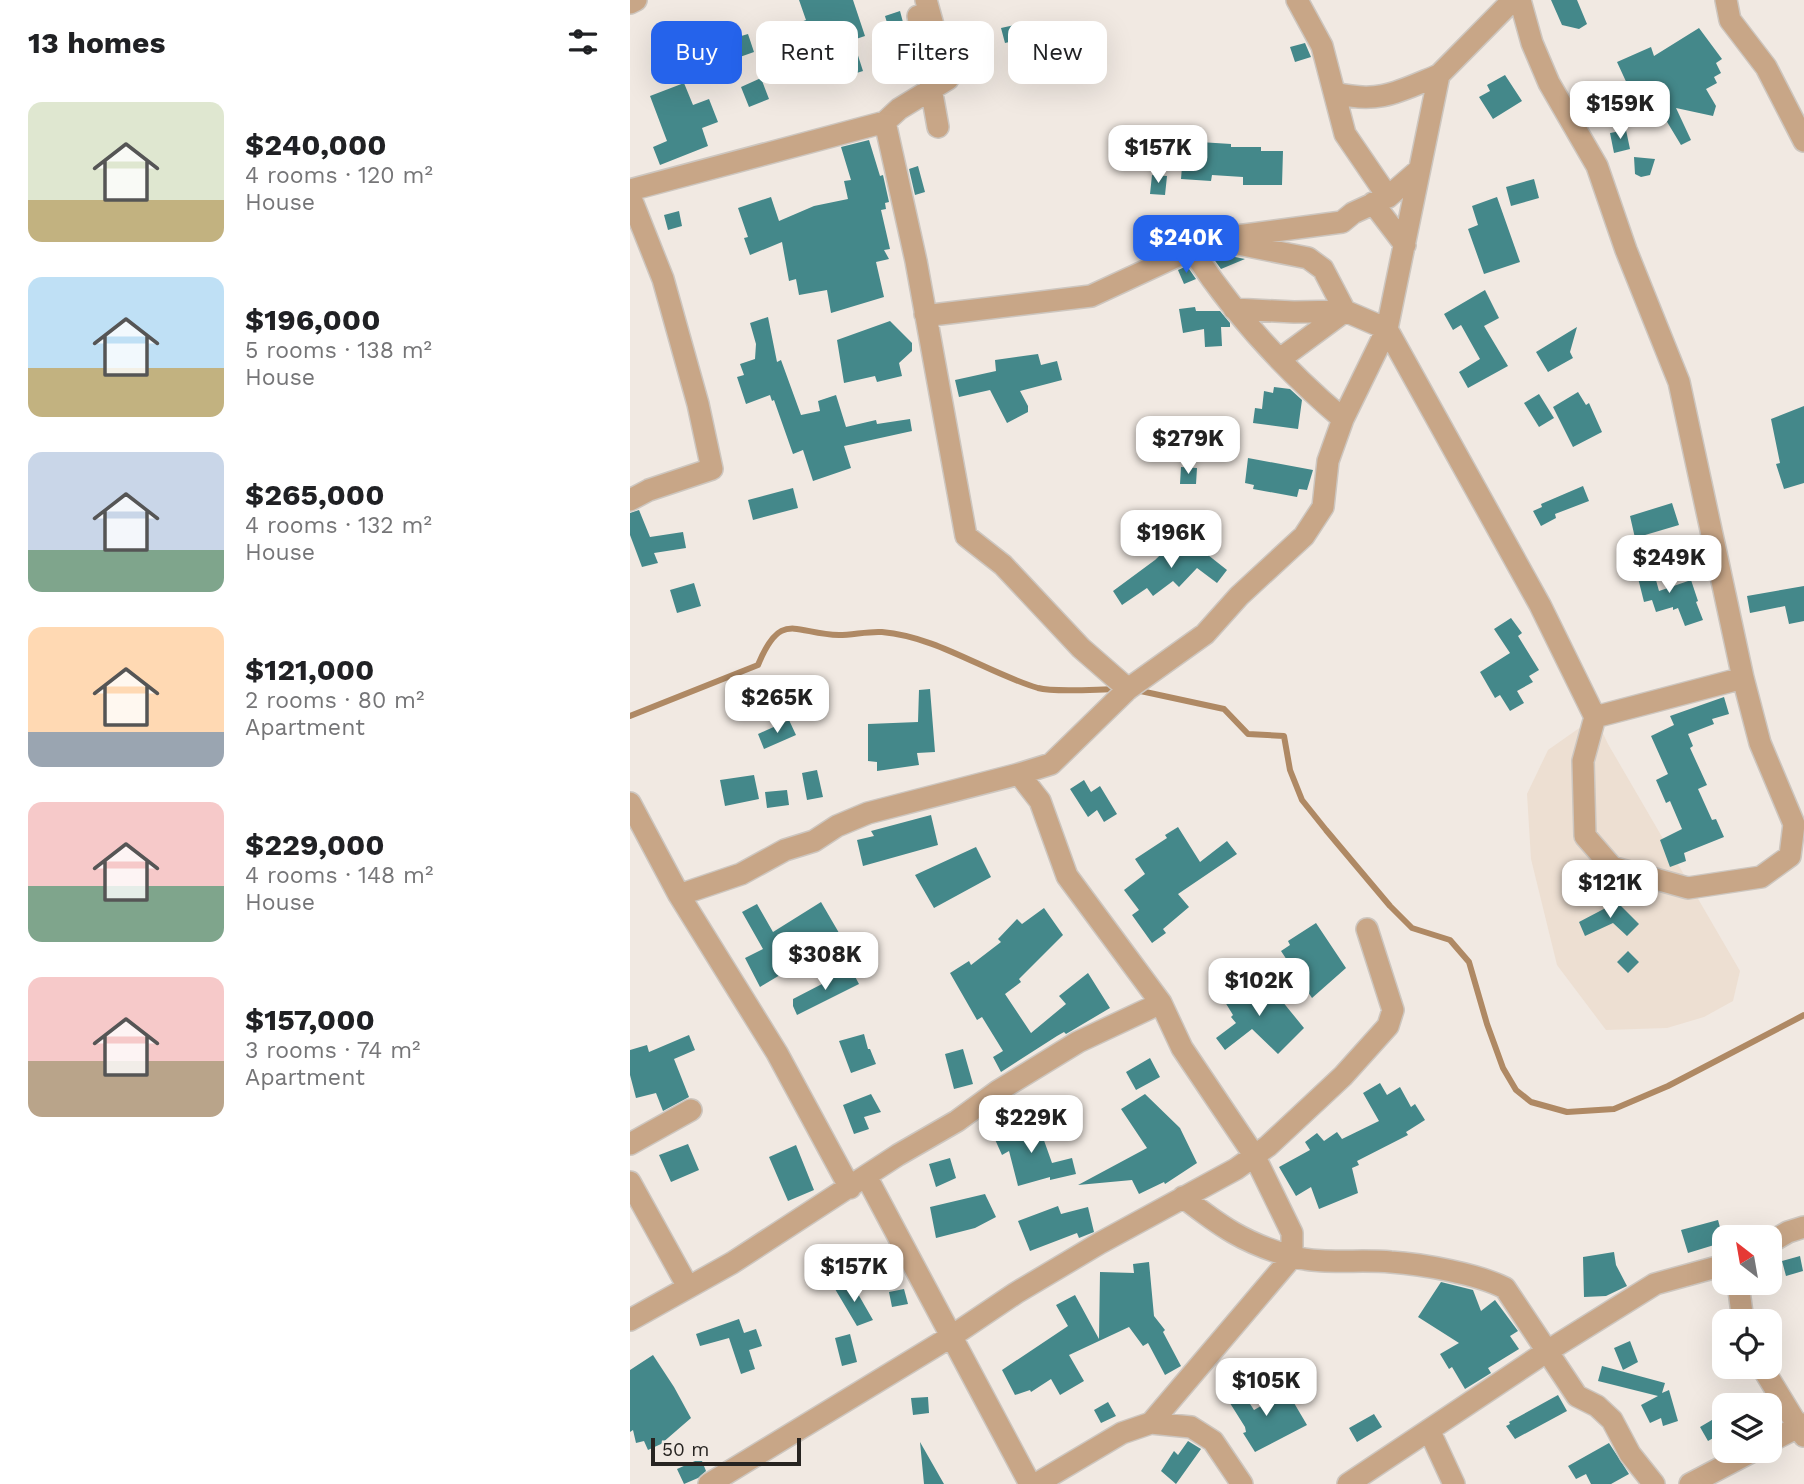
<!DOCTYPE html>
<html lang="en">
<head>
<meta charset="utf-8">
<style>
  body { margin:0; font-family:"Work Sans",sans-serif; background:#f6f6f6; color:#202124; height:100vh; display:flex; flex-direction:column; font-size:26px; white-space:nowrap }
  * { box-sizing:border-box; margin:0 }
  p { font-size:23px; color:#757577 }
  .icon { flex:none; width:38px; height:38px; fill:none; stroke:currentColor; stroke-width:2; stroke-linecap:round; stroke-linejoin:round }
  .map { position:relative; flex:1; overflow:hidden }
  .sheet { display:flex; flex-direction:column; background:#fff; width:630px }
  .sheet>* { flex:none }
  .hud { position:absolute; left:21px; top:21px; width:665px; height:63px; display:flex; gap:14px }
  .needle { width:46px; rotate:329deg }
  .fabs { position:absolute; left:1082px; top:1225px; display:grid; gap:14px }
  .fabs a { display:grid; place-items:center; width:70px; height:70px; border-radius:14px; background:#fff; box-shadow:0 7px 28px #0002; font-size:35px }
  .scale { position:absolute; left:21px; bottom:18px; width:150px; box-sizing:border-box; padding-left:7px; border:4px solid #272421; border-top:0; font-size:19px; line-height:24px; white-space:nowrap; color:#272421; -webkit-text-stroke:5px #f1e9e2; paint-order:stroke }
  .price { position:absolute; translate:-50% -60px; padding:0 16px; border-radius:14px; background:#fff; color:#222; font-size:23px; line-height:46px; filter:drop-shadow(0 2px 4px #0008) }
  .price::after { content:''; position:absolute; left:50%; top:42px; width:21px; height:16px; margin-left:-10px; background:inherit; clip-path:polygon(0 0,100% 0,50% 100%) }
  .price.active { background:#2563eb; color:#fff }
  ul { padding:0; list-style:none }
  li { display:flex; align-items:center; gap:21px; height:175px; padding:0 28px }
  li span { display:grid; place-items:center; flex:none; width:196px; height:140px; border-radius:14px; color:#555 }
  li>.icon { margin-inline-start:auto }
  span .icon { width:84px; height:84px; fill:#fffc; stroke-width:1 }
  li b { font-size:30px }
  h2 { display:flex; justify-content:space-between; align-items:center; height:84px; padding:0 28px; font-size:30px }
  .pill { padding:0 24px; border-radius:14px; background:#fff; box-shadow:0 7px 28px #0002; font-size:24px; line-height:63px }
  .pill.active { background:#2563eb; color:#fff }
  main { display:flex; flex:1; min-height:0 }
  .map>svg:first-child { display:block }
</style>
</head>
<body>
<main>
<section class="sheet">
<h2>13 homes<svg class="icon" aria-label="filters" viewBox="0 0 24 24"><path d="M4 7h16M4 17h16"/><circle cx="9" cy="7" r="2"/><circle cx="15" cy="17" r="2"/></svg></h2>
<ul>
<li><span style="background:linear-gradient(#dfe7d0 70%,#c2b280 0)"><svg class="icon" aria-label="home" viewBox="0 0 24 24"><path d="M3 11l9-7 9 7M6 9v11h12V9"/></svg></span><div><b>$240,000</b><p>4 rooms · 120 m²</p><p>House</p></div></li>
<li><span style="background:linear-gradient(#bfe0f5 65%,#c2b280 0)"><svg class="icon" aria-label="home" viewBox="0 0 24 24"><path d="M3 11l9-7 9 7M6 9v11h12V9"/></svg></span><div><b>$196,000</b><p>5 rooms · 138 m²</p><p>House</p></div></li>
<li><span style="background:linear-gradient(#c9d6e8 70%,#7fa58c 0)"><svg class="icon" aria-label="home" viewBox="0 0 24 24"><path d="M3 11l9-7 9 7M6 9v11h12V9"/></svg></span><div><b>$265,000</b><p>4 rooms · 132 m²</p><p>House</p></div></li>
<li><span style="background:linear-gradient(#ffd9b3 75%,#9aa5b1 0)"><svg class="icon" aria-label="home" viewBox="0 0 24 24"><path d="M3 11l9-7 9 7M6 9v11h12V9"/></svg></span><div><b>$121,000</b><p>2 rooms · 80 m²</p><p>Apartment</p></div></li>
<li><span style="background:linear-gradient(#f6c9c9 60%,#7fa58c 0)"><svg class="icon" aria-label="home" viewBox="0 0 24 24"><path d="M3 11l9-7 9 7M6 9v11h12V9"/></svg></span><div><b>$229,000</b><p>4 rooms · 148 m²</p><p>House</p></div></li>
<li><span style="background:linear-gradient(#f6c9c9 60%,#b9a48a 0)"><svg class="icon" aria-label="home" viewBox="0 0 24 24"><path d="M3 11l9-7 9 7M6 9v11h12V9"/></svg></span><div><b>$157,000</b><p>3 rooms · 74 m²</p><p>Apartment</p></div></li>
</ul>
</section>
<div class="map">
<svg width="1174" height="1484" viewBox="0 0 1174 1484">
  <rect width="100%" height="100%" fill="#f1e9e2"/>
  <path fill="#eddfd2" d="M965,717L978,744L1110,971L1103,1001L1074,1017L1037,1028L976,1030L927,965L901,859L897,794L918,750Z"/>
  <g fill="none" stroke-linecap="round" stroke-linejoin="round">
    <path stroke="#af8964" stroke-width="6" d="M506,690L594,709L618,734L654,736L660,770L672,800L696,830L760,906L782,928L820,940L839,962L857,1024L873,1068L886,1090L901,1102L937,1112L984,1109L1038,1086L1174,1015
      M0,716L128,665C151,609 165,634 209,635C223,635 238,631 252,632C308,637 355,672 408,688C426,693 468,689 488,689"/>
  </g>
  <path fill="#44888a" d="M169,0H223L235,36L223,40L233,71L217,76L215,70L197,75L184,34L168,40L163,25L176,20Z
    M921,0H947L957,24L949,29L932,25Z
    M270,11L282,56L268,60L255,16Z
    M398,22L401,37L375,43L371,28Z
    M1069,28L1092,59L1086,63L1091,73L1084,77L1087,83L1076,89L1086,106L1083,116L1046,108L1061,140L1051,145L1013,82L999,88L987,62L1021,47L1024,56Z
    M118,34L124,52L107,58L101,39Z
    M66,41L76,68L57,75L48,47Z
    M675,43L681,57L665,62L660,47Z
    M875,75L892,101L863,119L849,97L860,91L857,85Z
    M131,78L139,99L119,107L111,87Z
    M54,83L63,105L79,99L88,122L72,128L78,146L30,165L23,147L37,141L20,96Z
    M996,130L1000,149L984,153L980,133Z
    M239,140L250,176L253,175L259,202L255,203L256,209L251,210L260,249L254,250L259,259L246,262L254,297L201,313L197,290L169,295L166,279L159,281L152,242L120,255L114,238L118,237L108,208L141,197L149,221L184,206L218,199L214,181L221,180L211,147Z
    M554,141L601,144V147H631V151H653L652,185H613V177L582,175L581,181L551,179Z
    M1004,157L1025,159L1020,175L1011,177L1005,174Z
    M288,166L295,192L285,195L279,169Z
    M522,175L537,176L535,195L520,194Z
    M904,179L909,198L881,206L876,187Z
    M867,197L890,262L854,274L838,229L848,225L842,206Z
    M49,211L52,226L38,230L34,215Z
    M600,256L615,259L591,269L583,258Z
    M557,266L566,279L554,284L548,270Z
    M855,290L869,318L854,326L878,366L838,388L829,372L850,359L831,325L823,330L814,314Z
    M565,307L566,311H590L600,323V327H591L592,346L575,347L574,329L553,333L549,309Z
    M138,317L147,362L151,360L171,415L190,411L188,401L206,395L216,427L246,420L247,424L280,419L282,431L214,446L221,468L183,481L173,450L163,454L144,400L142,401L140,395L116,404L107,377L114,375L110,364L125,359L126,344L120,323Z
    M260,321L282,343V351L269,363L272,376L247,382L245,376L214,383L207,340Z
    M947,327L940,352L943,358L918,372L906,352Z
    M408,354L411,365L427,361L432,380L390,391L398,406V412L377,423L360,390L329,397L325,380L366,371L365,360Z
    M644,387L660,389L672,400L668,429L623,423L625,408L632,409L634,391L643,393Z
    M948,392L956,405L959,403L972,432L943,447L923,407Z
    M909,394L924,418L909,427L894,403Z
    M1174,406V483L1154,489L1146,464L1150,463L1141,419Z
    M618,458L683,470L677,490L669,489L667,497L623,489L624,485L615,483Z
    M551,467L567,468L566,484H550Z
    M953,486L959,501L925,514L926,518L911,526L903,511L912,507L911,504Z
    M163,488L168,508L123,520L118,500Z
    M1042,503L1049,525L1005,538L1000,516Z
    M9,510L20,537L53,532L56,548L24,553L28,563L12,567L0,535V513Z
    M554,532L578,555L597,570L587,583L567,568L549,587L543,581L523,596L517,588L492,605L483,591L525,560Z
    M1021,562L1029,591L1061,580L1068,601L1066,602L1073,620L1055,626L1048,608L1043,610V607L1026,612L1022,600L1014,602L1005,566Z
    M64,583L71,606L47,613L40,590Z
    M1174,586V621L1159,624L1155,606L1120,613L1117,596Z
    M881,618L892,633L888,636L909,670L899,676L903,682L887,691L894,703L880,711L870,695L865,698L850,672L880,653L864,629Z
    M300,689L305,752L287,753L289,765L247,771V762L238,761V724L288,722L289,690Z
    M1094,697L1099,714L1082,719L1084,724L1058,734L1063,746L1060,748L1077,785L1068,789L1082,820L1086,819L1094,837L1054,853L1056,861L1040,867L1030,840L1052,829L1040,801L1036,803L1026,780L1038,774L1021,736L1044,725L1040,716Z
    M159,720L166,735L134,749L128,734Z
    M187,770L193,797L177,800L172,773Z
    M124,775L129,799L95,806L90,780Z
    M454,780L461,792L470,786L487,814L474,822L467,810L458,817L440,789Z
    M157,790L159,805L137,808L135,792Z
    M301,815L308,845L233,866L227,840L244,836L241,831Z
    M548,827L570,862L597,841L607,854L548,894L559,907L533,929L536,933L522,943L502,915L509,910L494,890L515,874L505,859L537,838L535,835Z
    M346,847L361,877L304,908L285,875Z
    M191,902L212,938L130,987L115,958L133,949L112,912L127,904L143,932Z
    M987,902L1009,924L997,936L983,923L955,936L949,922Z
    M414,908L433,935L389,979L391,982L375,994L401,1033L436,1004L429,996L458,973L480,1008L436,1034L434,1032L427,1036L371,1072L363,1057L373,1051L352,1017L347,1020L320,973L339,961L341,965L371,942L368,939L387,919L392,924Z
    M686,923L716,968L682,998L651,951L660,945L658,941Z
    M998,951L1009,962L998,973L987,962Z
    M221,969L229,984L167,1015L163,1006V999Z
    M599,981L617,1003L639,985L674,1028L648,1054L622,1029L595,1050L586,1038L606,1023L601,1017L603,1015L587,989Z
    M234,1034L238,1049H240L246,1064L221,1073L209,1041Z
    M59,1035L65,1050L44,1059L59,1097L33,1111L26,1093L6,1098L0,1075V1050L17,1045L19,1052Z
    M333,1049L343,1084L324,1089L315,1054Z
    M520,1058L530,1077L506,1090L496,1072Z
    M750,1083L757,1095L770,1087L781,1107L785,1104L795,1120L776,1132L778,1135L727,1161L729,1165L722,1168L728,1193L689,1209L681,1187L666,1196L649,1167L680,1150L675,1142L687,1133L694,1141L707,1132L712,1139L749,1121L733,1093Z
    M241,1094L251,1112L234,1117L239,1129L224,1134L213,1105Z
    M515,1094L550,1128L567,1163L535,1184L534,1182L509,1194L502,1180L448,1185L517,1148L491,1109Z
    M403,1118L407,1133L411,1132L422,1163L442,1158L446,1174L420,1180V1177L388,1186L379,1151L372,1155L363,1135Z
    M58,1144L69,1170L41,1182L29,1155Z
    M166,1145L184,1190L158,1201L139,1157Z
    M320,1158L326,1178L306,1187L299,1164Z
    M355,1194L366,1217L345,1228L306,1238L300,1207Z
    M428,1206L431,1214L458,1207L464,1232L449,1238L447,1233L400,1251L388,1221Z
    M1088,1220L1094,1242L1058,1253L1051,1230Z
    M984,1252L986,1265L997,1286L976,1296L954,1297L953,1257Z
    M1170,1256L1173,1271L1156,1276L1152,1261Z
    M519,1262L524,1316L535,1330L533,1332L551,1366L535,1375L518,1343L513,1346L499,1327L439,1355L454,1381L430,1395L421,1379L401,1392L400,1390L385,1395L372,1370L438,1326L426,1305L445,1295L469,1339L470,1272L504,1273L503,1264Z
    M220,1280L243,1320L227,1326L205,1289Z
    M811,1282L843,1290L851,1311L865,1300L888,1331L880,1336L889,1349L858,1368L861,1373L835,1389L822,1367L819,1369L810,1354L829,1343L788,1317Z
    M274,1289L278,1304L262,1307L259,1292Z
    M109,1319L114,1333L126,1329L132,1346L119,1350L125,1369L111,1374L99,1338L70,1346L66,1334Z
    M220,1334L227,1362L212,1366L205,1338Z
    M1000,1341L1008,1362L993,1370L984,1348Z
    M23,1355L44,1387L61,1418L31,1444L18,1450L14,1441L6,1443L3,1430L0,1432V1370Z
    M972,1366L1035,1383L1032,1393L1039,1390L1048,1421L1033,1426L1031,1418L1020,1423L1011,1405L1028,1396L968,1381Z
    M607,1384L624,1410L657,1391L677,1425L625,1452L613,1433L616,1432L615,1427L593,1392Z
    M928,1395L937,1411L885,1439L876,1426L880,1424L879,1422Z
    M298,1397L299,1413L283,1415L281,1398Z
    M478,1402L486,1416L471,1423L464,1410Z
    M744,1414L752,1427L727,1442L719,1428Z
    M1087,1417L1094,1432L1078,1441L1070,1427Z
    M558,1441L571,1449L546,1484L531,1471L544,1451L548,1455Z
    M290,1442L314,1484H294Z
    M979,1443L999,1474L981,1484H961L956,1474L946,1479L938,1466Z
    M65,1461H72L76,1471L68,1478L54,1484L47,1469Z"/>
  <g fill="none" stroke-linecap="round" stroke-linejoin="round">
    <g stroke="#cdc6bf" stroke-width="24">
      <path id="minor" d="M296,0L318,79L269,109L255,122L286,261L336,536L373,565L451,648L498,689
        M667,0L692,46L715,134L758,197L743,203L775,245
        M883,0L809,75L757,329L910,605L965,717L1113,678
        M890,0L902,43L919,83L967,166L996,250L1049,382L1113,678L1130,743L1164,824L1160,856L1131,877L1058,888L982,867L955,836L953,761L965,717
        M1096,0L1100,20L1136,67L1174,141
        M0,3L6,0
        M288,16L308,127
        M705,93C749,104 768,92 809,75
        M0,190L255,122
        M0,196L33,279L68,404L82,469L19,490L0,500
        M603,243L678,258L693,269L715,311L650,359
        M562,250C603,313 655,370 713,419
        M295,314L302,315L461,296L584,239L712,222L723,213L758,197L789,170
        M389,774L410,801L437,876L531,1003L552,1048L624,1155L662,1233V1257L521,1423
        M0,803L49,895L147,1053L220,1188
        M49,895L111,874L155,850L184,841L207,826L238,813L389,774L421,764L498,689L575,634L609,596L674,536L693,507L698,461L713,419L757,329L715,311L664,312L604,309
        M0,1144L61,1110
        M236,1176L400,1484
        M0,1182L58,1287
        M553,1197C590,1226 614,1243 660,1256C692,1265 728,1259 761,1262C792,1264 848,1274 875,1288L947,1396L967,1406L982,1420L1000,1454L1024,1484
        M1139,1243L1158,1232L1174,1227
        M1108,1283L1113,1321
        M0,1320L102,1263L268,1155L327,1121L368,1091L448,1042L531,1003
        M1132,1367L1174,1436
        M799,1430L824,1484
        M1139,1442L1174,1424
        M79,1484L322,1336L386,1293L470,1243L606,1169L638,1146L713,1076L758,1026L763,1010L737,929
        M406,1484L492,1433L521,1423L561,1427L583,1441L612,1484
        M718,1484L916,1352L1025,1284L1094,1265
        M1060,1484L1123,1451"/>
    </g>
    <use href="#minor" stroke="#c8a687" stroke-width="21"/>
  </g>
</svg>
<div class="fabs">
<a><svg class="needle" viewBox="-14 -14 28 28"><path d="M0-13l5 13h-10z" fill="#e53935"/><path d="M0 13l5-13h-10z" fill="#757577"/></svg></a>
<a><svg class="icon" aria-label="locate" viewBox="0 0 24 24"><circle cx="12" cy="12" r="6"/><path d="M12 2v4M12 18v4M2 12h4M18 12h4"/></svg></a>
<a><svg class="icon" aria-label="layers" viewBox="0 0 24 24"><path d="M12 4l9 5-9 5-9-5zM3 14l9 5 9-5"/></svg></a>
</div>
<div class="scale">50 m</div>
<b class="price" style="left:990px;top:141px">$159K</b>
<b class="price" style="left:528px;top:185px">$157K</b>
<b class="price active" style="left:556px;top:275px">$240K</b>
<b class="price" style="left:558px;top:476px">$279K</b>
<b class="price" style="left:541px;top:570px">$196K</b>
<b class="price" style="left:1039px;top:595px">$249K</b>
<b class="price" style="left:147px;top:735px">$265K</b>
<b class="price" style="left:980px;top:920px">$121K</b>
<b class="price" style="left:195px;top:992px">$308K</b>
<b class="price" style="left:629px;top:1018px">$102K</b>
<b class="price" style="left:401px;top:1155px">$229K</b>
<b class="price" style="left:224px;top:1304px">$157K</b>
<b class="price" style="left:636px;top:1418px">$105K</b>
<div class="hud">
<a class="pill active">Buy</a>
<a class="pill">Rent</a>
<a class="pill">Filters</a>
<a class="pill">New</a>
</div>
</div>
</main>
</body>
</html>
